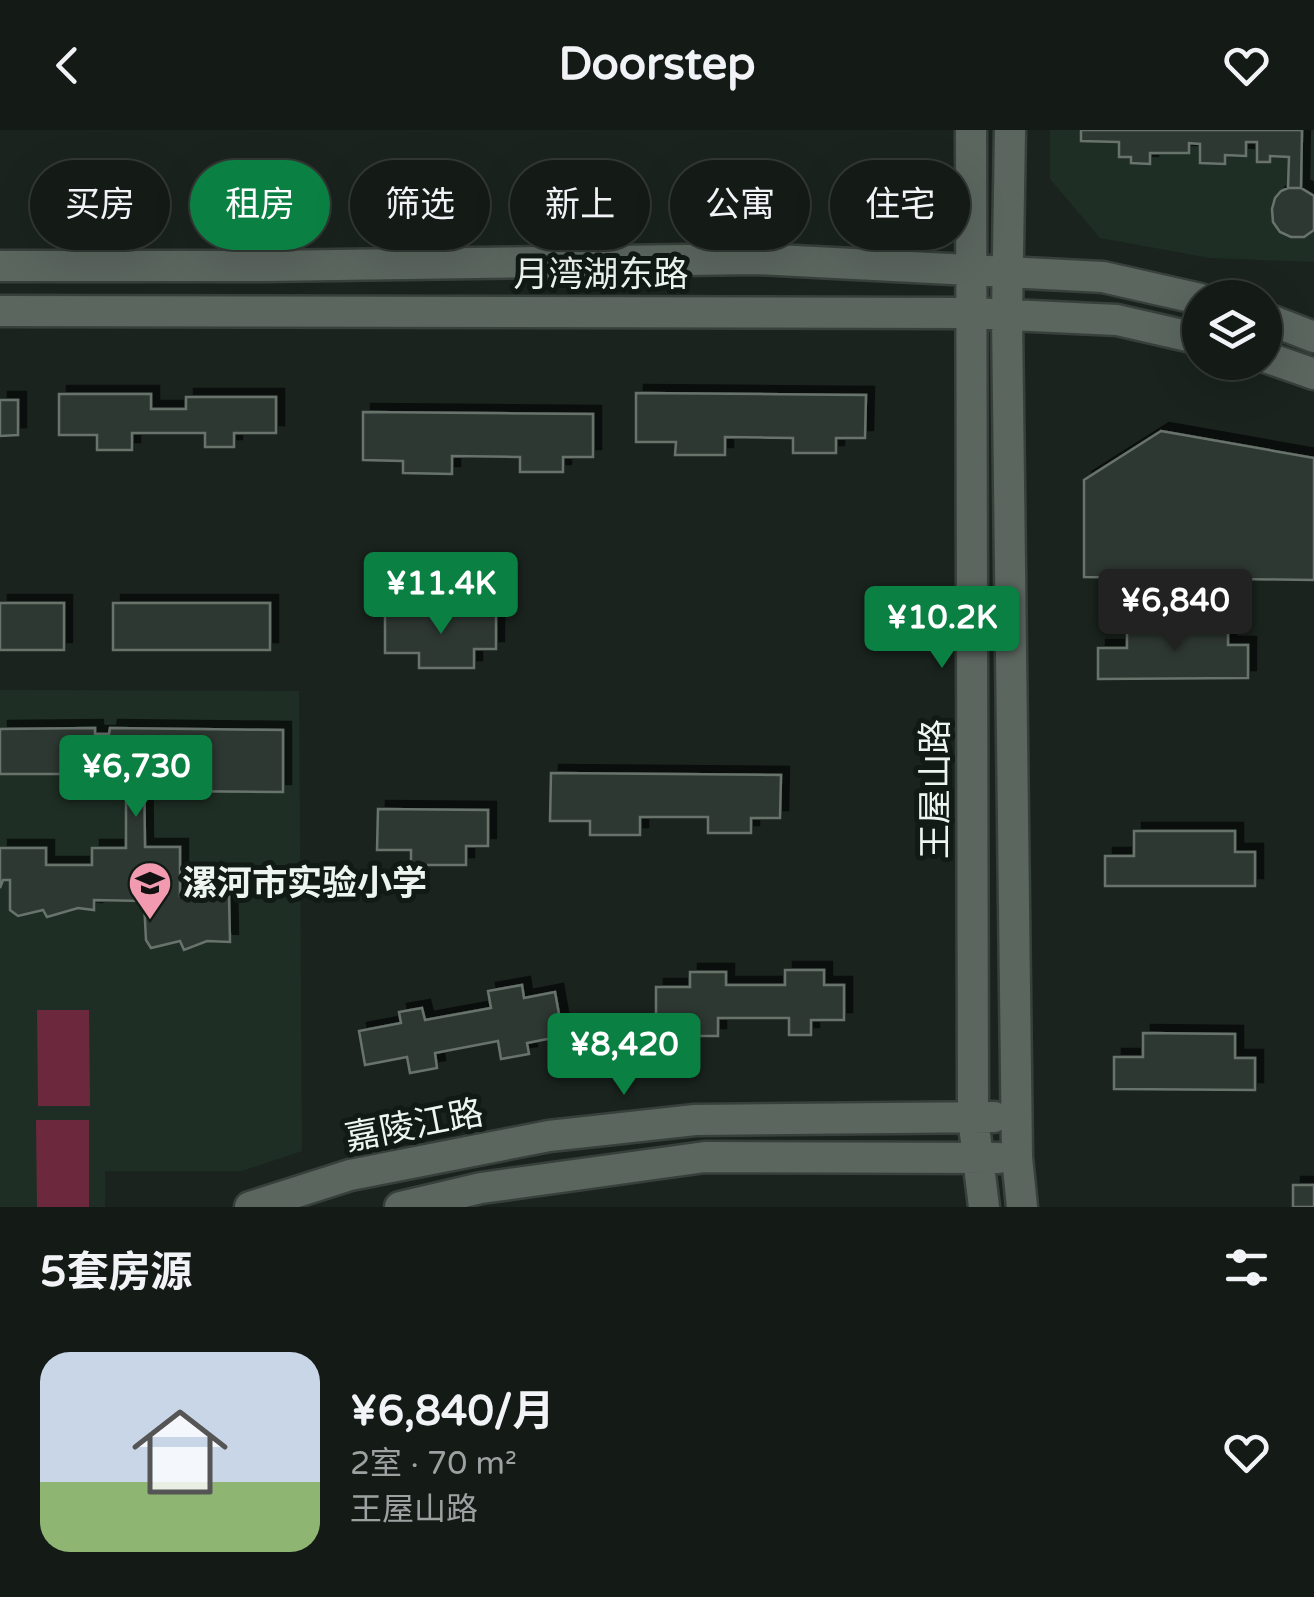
<!DOCTYPE html>
<html lang="zh">
<head>
<meta charset="utf-8">
<style>
  body { margin:0; font-family:"Varela Round","Noto Sans SC",sans-serif; background:#212723; color:#f1f3f6; height:100vh; display:flex; flex-direction:column; font-size:38px; white-space:nowrap }
  * { box-sizing:border-box; margin:0 }
  p { font-size:32px; color:#9da1a1 }
  .icon { flex:none; width:55px; height:55px; fill:none; stroke:currentColor; stroke-width:2; stroke-linecap:round; stroke-linejoin:round }
  .map { position:relative; height:1077px; overflow:hidden }
  .side { display:flex; flex-direction:column; background:#141a16; flex:1 }
  .side>* { flex:none }
  .banner { position:absolute; left:30px; top:30px; width:1255px; height:90px; display:flex; gap:20px }
  .tools { position:absolute; left:1182px; top:150px; display:grid; gap:20px }
  .tools a { display:grid; place-items:center; width:100px; height:100px; border-radius:50%; background:#141a16; box-shadow:0 10px 40px #0002,0 0 0 2px #333835; font-size:50px }
  .price { position:absolute; translate:-50% -85px; padding:0 22px; border-radius:10px; background:#0b8043; color:#fff; font-size:32px; line-height:65px; filter:drop-shadow(0 2px 5px #0008) }
  .price::after { content:''; position:absolute; left:50%; top:60px; width:30px; height:22px; margin-left:-15px; background:inherit; clip-path:polygon(0 0,100% 0,50% 100%) }
  .price.active { background:#222; color:#fff }
  ul { padding:0; list-style:none }
  li { display:flex; align-items:center; gap:30px; height:250px; padding:0 40px }
  li+li { border-top:2px solid #333835 }
  li span { display:grid; place-items:center; flex:none; width:280px; height:200px; border-radius:30px; color:#555 }
  li>.icon { margin-inline-start:auto }
  span .icon { width:120px; height:120px; fill:#fffc; stroke-width:1 }
  li b { font-size:42px }
  h2 { display:flex; justify-content:space-between; align-items:center; height:120px; padding:0 40px; font-size:42px }
  .tag { padding:0 35px; border-radius:45px; background:#141a16; box-shadow:0 10px 40px #0002,0 0 0 2px #333835; font-size:35px; line-height:90px }
  .tag.active { background:#0b8043; color:#fff }
  header { display:flex; justify-content:space-between; align-items:center; height:130px; padding:0 40px; background:#141a16; font-size:45px; font-weight:700 }
  .map>svg:first-child { display:block }
</style>
</head>
<body>
<header><svg class="icon" aria-label="back" viewBox="0 0 24 24"><path d="M15 5l-7 7 7 7"/></svg>Doorstep<svg class="icon" aria-label="heart" viewBox="0 0 24 24"><path d="M12 20l-8-8c-3-5 5-10 8-4 3-6 11-1 8 4z"/></svg></header>
<div class="map">
<svg width="1314" height="1077" viewBox="0 0 1314 1077">
  <defs>
    <filter id="shadow"><feDropShadow dx="8" dy="-8" stdDeviation="0" flood-color="#0009"/></filter>
  </defs>
  <rect width="100%" height="100%" fill="#1a231e"/>
  <path fill="#1e2e24" d="M1050,0H1314V132L1210,128L1100,108L1050,49Z
    M0,560L299,561L302,1021L242,1041H105V1077H0Z"/>
  <path fill="#6c293e" d="M37,880H89L90,976H38Z
    M36,990H89V1077H37Z"/>
  <path fill="#2e3832" stroke="#68736c" stroke-width="2.5" filter="url(#shadow)" d="M1081,0H1302L1301,58H1288L1289,27L1270,26V32H1257V12H1246V26L1225,25V34L1200,33V14L1189,13V23H1150V34L1131,33V27H1119V12L1081,11Z
    M1288,58H1301L1314,66V100L1304,107H1291L1280,102L1273,92L1272,79L1275,68L1281,61Z
    M636,263L866,265L865,308H836V323H793V308L725,307V325H675L676,312H636Z
    M59,264H151V279H186V267H276V303H234V317H205V303H132V320H97V305H59Z
    M0,270H18V305L0,306Z
    M363,282L593,284V327H563V342H520V327L452,326V344L403,343V331L363,330Z
    M1161,301L1314,328V450L1084,447V350Z
    M0,473H64V520H0Z
    M113,473H270V520H113Z
    M385,482L496,483V519H474V538H419V523H385Z
    M1127,494H1228V515H1248V548L1098,549V518H1127Z
    M95,598V604H109L110,598L283,600V662L155,661L154,630L144,629L145,717H180V766H229L230,812L207,811L184,820L180,811L151,818L146,810L144,771L94,770V780L78,778L47,787L43,780L18,786L10,780V750H3L0,758V718H46V735H92V718H126V644H0V599Z
    M551,643L781,645L780,688H751V703H708V687H640V705H590V691H550Z
    M378,679L488,680V716H466V735H411V720H377Z
    M1134,701H1235V722H1255V756H1105V726H1134Z
    M785,840H824V855H844V890H811V905H789V888H718V906H699V891H656V857H690V842H726V855H785Z
    M522,855L524,868L555,862L563,906L527,913L529,924L501,929L498,911L435,923L437,938L410,943L407,927L365,935L359,901L401,893L399,882L422,878L425,890L491,878L488,861Z
    M1143,903L1235,904V928H1255V960L1114,959V927H1143Z
    M1293,1055H1314V1077H1293Z"/>
  <g fill="none" stroke-linecap="round" stroke-linejoin="round">
    <g stroke="#38403b" stroke-width="35">
      <path id="minor" d="M971,0L973,987L984,1077
        M1010,0L1007,185L1017,1027L1022,1077
        M0,136H267L756,129L1103,147L1200,169
        M0,181L971,183L1117,190L1200,209
        M1265,188L1314,207
        M1265,227L1314,244
        M250,1077L350,1045L549,1006L695,990L994,987
        M400,1077L481,1058L705,1027L998,1028"/>
    </g>
    <use href="#minor" stroke="#5b665f" stroke-width="30"/>
  </g>
  <defs>
    <g id="school-pin" transform="scale(2.25)"><path d="M0 17L-7.5 6A9.5 9.5 0 1 1 7.5 6Z" fill="#f29ab0" stroke="#111a14"/><path d="M0-5L7-2L0 1L-7-2ZM-4 1L0 2.5L4 1V4Q0 6-4 4Z" fill="#111"/></g>
  </defs>
  <g fill-rule="evenodd">
    <use href="#school-pin" x="150" y="753"/>
  </g>
  <g text-anchor="middle" stroke-width="10" stroke-linejoin="round" paint-order="stroke">
    <g font-size="35" fill="#eef4f0" stroke="#111a14">
      <text x="601" y="156">月湾湖东路</text>
      <text transform="translate(935 659) rotate(-90)" y="12">王屋山路</text>
      <text transform="translate(414 995) rotate(-11)" y="12">嘉陵江路</text>
    </g>
    <g font-size="35" font-weight="bold" fill="#eef4f0" stroke="#111a14" text-anchor="start">
      <text x="182" y="765">漯河市实验小学</text>
    </g>
  </g>
</svg>
<div class="tools">
<a><svg class="icon" aria-label="layers" viewBox="0 0 24 24"><path d="M12 4l9 5-9 5-9-5zM3 14l9 5 9-5"/></svg></a>
</div>
<b class="price" style="left:441px;top:507px">¥11.4K</b>
<b class="price active" style="left:1175px;top:524px">¥6,840</b>
<b class="price" style="left:942px;top:541px">¥10.2K</b>
<b class="price" style="left:136px;top:690px">¥6,730</b>
<b class="price" style="left:624px;top:968px">¥8,420</b>
<div class="banner">
<a class="tag">买房</a>
<a class="tag active">租房</a>
<a class="tag">筛选</a>
<a class="tag">新上</a>
<a class="tag">公寓</a>
<a class="tag">住宅</a>
</div>
</div>
<section class="side">
<h2>5套房源<svg class="icon" aria-label="filters" viewBox="0 0 24 24"><path d="M4 7h16M4 17h16"/><circle cx="9" cy="7" r="2"/><circle cx="15" cy="17" r="2"/></svg></h2>
<ul>
<li><span style="background:linear-gradient(#c9d6e8 65%,#8fb573 0)"><svg class="icon" aria-label="home" viewBox="0 0 24 24"><path d="M3 11l9-7 9 7M6 9v11h12V9"/></svg></span><div><b>¥6,840/月</b><p>2室 · 70 m²</p><p>王屋山路</p></div><svg class="icon" aria-label="heart" viewBox="0 0 24 24"><path d="M12 20l-8-8c-3-5 5-10 8-4 3-6 11-1 8 4z"/></svg></li>
</ul>
</section>
</body>
</html>
